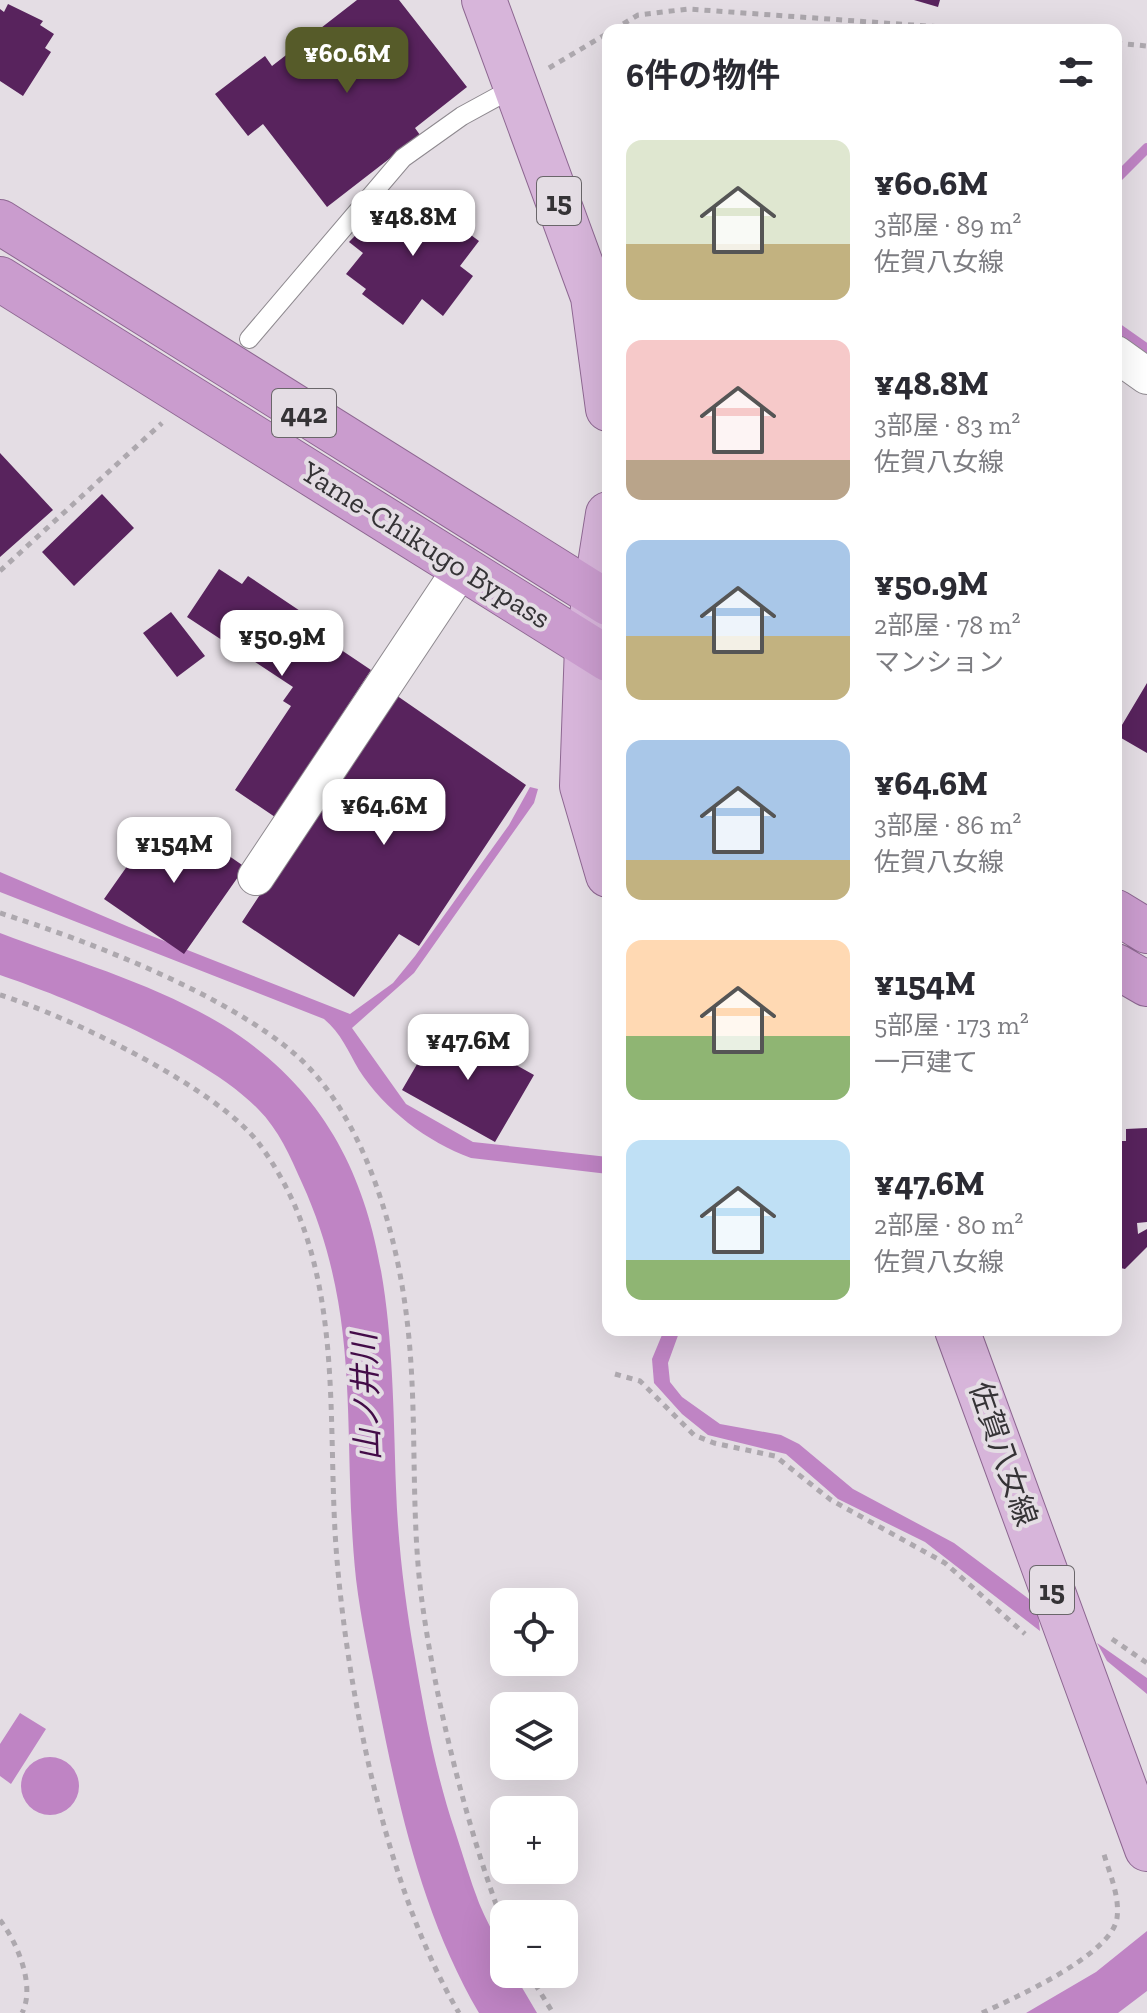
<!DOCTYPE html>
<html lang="ja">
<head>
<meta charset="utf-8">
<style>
  body { margin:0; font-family:"Zilla Slab","Noto Sans JP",serif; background:#f7f7f7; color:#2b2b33; height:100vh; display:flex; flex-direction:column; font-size:30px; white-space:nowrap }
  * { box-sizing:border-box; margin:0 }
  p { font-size:26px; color:#7c7c81 }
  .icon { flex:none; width:44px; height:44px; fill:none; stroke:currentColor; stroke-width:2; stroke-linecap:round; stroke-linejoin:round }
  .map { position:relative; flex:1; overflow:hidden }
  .details { position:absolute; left:602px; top:24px; width:520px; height:1312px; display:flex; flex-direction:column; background:#fff; border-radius:16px; box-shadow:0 8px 32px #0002 }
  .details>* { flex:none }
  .controls { position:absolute; left:490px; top:1588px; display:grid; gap:16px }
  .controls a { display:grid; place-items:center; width:88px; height:88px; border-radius:16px; background:#fff; box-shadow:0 8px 32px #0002; font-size:40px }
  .price { position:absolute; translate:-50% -68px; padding:0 18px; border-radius:16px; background:#fff; color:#222; font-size:26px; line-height:52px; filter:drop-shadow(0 2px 4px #0008) }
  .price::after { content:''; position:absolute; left:50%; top:48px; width:24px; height:18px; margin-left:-12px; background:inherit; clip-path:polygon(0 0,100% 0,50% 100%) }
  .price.on { background:#565b29; color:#fff }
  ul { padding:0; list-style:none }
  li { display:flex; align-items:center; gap:24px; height:200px; padding:0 24px }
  li span { display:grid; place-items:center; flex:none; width:224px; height:160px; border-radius:16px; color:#555 }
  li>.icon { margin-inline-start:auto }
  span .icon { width:96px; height:96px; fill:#fffc; stroke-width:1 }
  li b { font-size:34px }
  h2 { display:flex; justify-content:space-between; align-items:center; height:96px; padding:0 24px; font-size:34px }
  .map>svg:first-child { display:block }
</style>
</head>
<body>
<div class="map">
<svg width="1147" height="2013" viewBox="0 0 1147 2013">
  <rect width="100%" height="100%" fill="#e4dde4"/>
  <path fill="#bf84c4" d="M530,787L538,789L534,803L414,973L352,1028L406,1104L473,1142L608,1157V1174L471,1158C427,1142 384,1109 359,1070C348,1051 341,1033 324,1019L0,892V872L129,927L350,1014L393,983L415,956L509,825Z
    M0,933C74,961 155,984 223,1025C396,1133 390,1308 396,1488C398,1545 405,1601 415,1658C425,1716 436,1775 455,1831C463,1855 470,1880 479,1903C489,1928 504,1947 504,1974H514L537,2013H479C423,1917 399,1809 378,1702C370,1661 361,1620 356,1579C341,1437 364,1319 302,1183C290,1156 279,1130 258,1109C206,1055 71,999 0,975Z
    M664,1330H680L668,1363L670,1382L682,1397L720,1424L781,1435L799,1444L853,1489L954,1543L1037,1605L1040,1631L925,1542L838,1499L786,1454L708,1435L682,1414L654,1383L652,1359Z
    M1097,1643L1147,1678V1694L1107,1661Z
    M20,1713L46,1729L11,1784L0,1776V1744Z
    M21 1786a29 29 0 1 1 58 0a29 29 0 1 1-58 0Z
    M1147,1931V1991L1118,2013H1026L1096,1972Z"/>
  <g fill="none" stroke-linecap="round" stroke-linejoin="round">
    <path stroke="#bf84c4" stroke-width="10" d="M1116,179L1147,148
      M1116,327L1147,349"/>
  </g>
  <path fill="#58235d" d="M357,0H399L467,87L415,128L420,135L327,207L263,124L248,136L215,94L265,56L272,66Z
    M914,0H940L938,7Z
    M8,4L43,21L40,25L54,34L45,48L51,52L23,96L0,81V9L4,12Z
    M424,190L445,206L440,212L479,241L460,266L473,276L443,316L422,299L403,325L362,294L366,289L346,274L363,253L349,242L376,214L389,224L395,215L391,212L406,192L416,199Z
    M0,453L53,510L0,557Z
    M102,494L134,528L74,586L42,552Z
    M219,569L242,584L248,576L321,625L316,633L371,670L275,817L235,790L291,706L283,701L293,687L187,617Z
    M171,612L205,656L177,677L143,633Z
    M1147,683V753L1116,735Z
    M393,693L526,785L419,946L399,934L354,997L242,922Z
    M161,818L202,846L206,840L245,867L184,954L104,899Z
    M441,1023L534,1075L495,1142L402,1090Z
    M1147,1128V1222L1137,1223L1138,1234L1147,1229V1247L1125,1269L1116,1267V1141H1126V1129Z"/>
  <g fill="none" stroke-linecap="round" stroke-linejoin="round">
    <g stroke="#8e898f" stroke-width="20">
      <path id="service" d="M249,339L403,158L462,116L517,86"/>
    </g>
    <g stroke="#8e898f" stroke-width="38">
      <path id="minor" d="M1116,354L1147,376
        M256,877L463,566"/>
    </g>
    <g stroke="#8d6791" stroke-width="46">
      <path id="primary" d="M484,0L593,297L608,409
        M608,514L587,646L582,786L608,875
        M957,1330L1147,1849"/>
    </g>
    <g stroke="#8d6791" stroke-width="46">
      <path id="trunk" d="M0,222L608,603
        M0,279L608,659
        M1116,912L1147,931
        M1116,966L1147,984"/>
    </g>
    <path stroke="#ada8ae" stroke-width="5" stroke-dasharray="6 6" stroke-linecap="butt" d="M613,30L638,15L688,9L983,30
      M1116,43L1147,46
      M549,68L608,33
      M0,571L162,423
      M0,913C89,941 226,994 296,1055C364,1115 397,1233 407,1320C418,1411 410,1504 421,1594C435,1701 466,1825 504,1926
      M0,995C66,1015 220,1089 260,1145C349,1266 325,1419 337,1560C349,1700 387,1891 459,2013
      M615,1374L640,1381L694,1435L714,1443L775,1456L831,1500L945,1563L1025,1634
      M1112,1639L1147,1663
      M0,1920C17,1942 36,1986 22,2013
      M529,1974L553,2013
      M982,2013C1014,1998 1112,1955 1117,1918C1120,1896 1109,1872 1103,1851"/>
    <use href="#service" stroke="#fff" stroke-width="18"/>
    <use href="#minor" stroke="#fff" stroke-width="36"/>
    <use href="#primary" stroke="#d7b5da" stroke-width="44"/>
    <use href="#trunk" stroke="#ca9cce" stroke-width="44"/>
  </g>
  <g text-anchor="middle" stroke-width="8" stroke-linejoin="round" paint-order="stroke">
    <g fill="#e4dde4" stroke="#6a666a" stroke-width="2">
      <rect x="537" y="177" width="44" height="48" rx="6"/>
      <rect x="272" y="389" width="64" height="48" rx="6"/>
      <rect x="1030" y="1566" width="44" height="48" rx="6"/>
    </g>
    <g font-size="28" font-weight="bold" fill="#353336">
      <text x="559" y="211">15</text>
      <text x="304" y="423">442</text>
      <text x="1052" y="1600">15</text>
    </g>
    <g font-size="30" fill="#353336" stroke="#e4dde4">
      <text transform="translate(426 545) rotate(32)" y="10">Yame-Chikugo Bypass</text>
      <text transform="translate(1003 1454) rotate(71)" y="10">佐賀八女線</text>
    </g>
    <g font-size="32" font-style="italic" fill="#430c48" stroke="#e4dde4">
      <text transform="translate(366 1397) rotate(-92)" y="11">山ノ井川</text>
    </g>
  </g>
</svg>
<div class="controls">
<a><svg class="icon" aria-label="locate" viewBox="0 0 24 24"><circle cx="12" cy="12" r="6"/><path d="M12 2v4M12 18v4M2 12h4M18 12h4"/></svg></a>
<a><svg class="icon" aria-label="layers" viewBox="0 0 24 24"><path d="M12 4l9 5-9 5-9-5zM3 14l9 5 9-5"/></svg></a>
<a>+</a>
<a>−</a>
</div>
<b class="price on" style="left:347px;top:95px">¥60.6M</b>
<b class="price" style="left:413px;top:258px">¥48.8M</b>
<b class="price" style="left:282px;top:678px">¥50.9M</b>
<b class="price" style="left:384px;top:847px">¥64.6M</b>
<b class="price" style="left:174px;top:885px">¥154M</b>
<b class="price" style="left:468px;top:1082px">¥47.6M</b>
<section class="details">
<h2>6件の物件<svg class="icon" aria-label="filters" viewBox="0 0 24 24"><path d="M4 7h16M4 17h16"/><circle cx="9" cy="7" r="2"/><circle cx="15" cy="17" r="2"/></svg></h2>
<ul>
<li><span style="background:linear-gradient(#dfe7d0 65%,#c2b280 0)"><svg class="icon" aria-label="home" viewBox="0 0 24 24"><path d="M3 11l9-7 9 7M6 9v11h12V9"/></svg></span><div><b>¥60.6M</b><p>3部屋 · 89 m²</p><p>佐賀八女線</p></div></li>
<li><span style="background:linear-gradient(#f6c9c9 75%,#b9a48a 0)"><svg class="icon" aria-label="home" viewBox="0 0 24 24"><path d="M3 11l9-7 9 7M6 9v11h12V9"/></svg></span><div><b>¥48.8M</b><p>3部屋 · 83 m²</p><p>佐賀八女線</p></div></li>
<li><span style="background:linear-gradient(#a9c7e8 60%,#c2b280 0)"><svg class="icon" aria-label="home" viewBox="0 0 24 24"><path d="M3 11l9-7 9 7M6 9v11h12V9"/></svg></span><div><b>¥50.9M</b><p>2部屋 · 78 m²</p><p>マンション</p></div></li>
<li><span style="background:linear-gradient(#a9c7e8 75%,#c2b280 0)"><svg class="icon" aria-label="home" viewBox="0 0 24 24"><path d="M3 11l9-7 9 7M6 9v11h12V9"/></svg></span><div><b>¥64.6M</b><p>3部屋 · 86 m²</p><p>佐賀八女線</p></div></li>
<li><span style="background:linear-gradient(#ffd9b3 60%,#8fb573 0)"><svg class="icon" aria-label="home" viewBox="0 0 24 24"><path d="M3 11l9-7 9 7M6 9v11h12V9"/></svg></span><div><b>¥154M</b><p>5部屋 · 173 m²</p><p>一戸建て</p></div></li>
<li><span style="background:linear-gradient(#bfe0f5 75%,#8fb573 0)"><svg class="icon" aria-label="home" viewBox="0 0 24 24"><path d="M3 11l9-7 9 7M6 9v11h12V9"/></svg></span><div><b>¥47.6M</b><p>2部屋 · 80 m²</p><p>佐賀八女線</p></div></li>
</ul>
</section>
</div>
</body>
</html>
